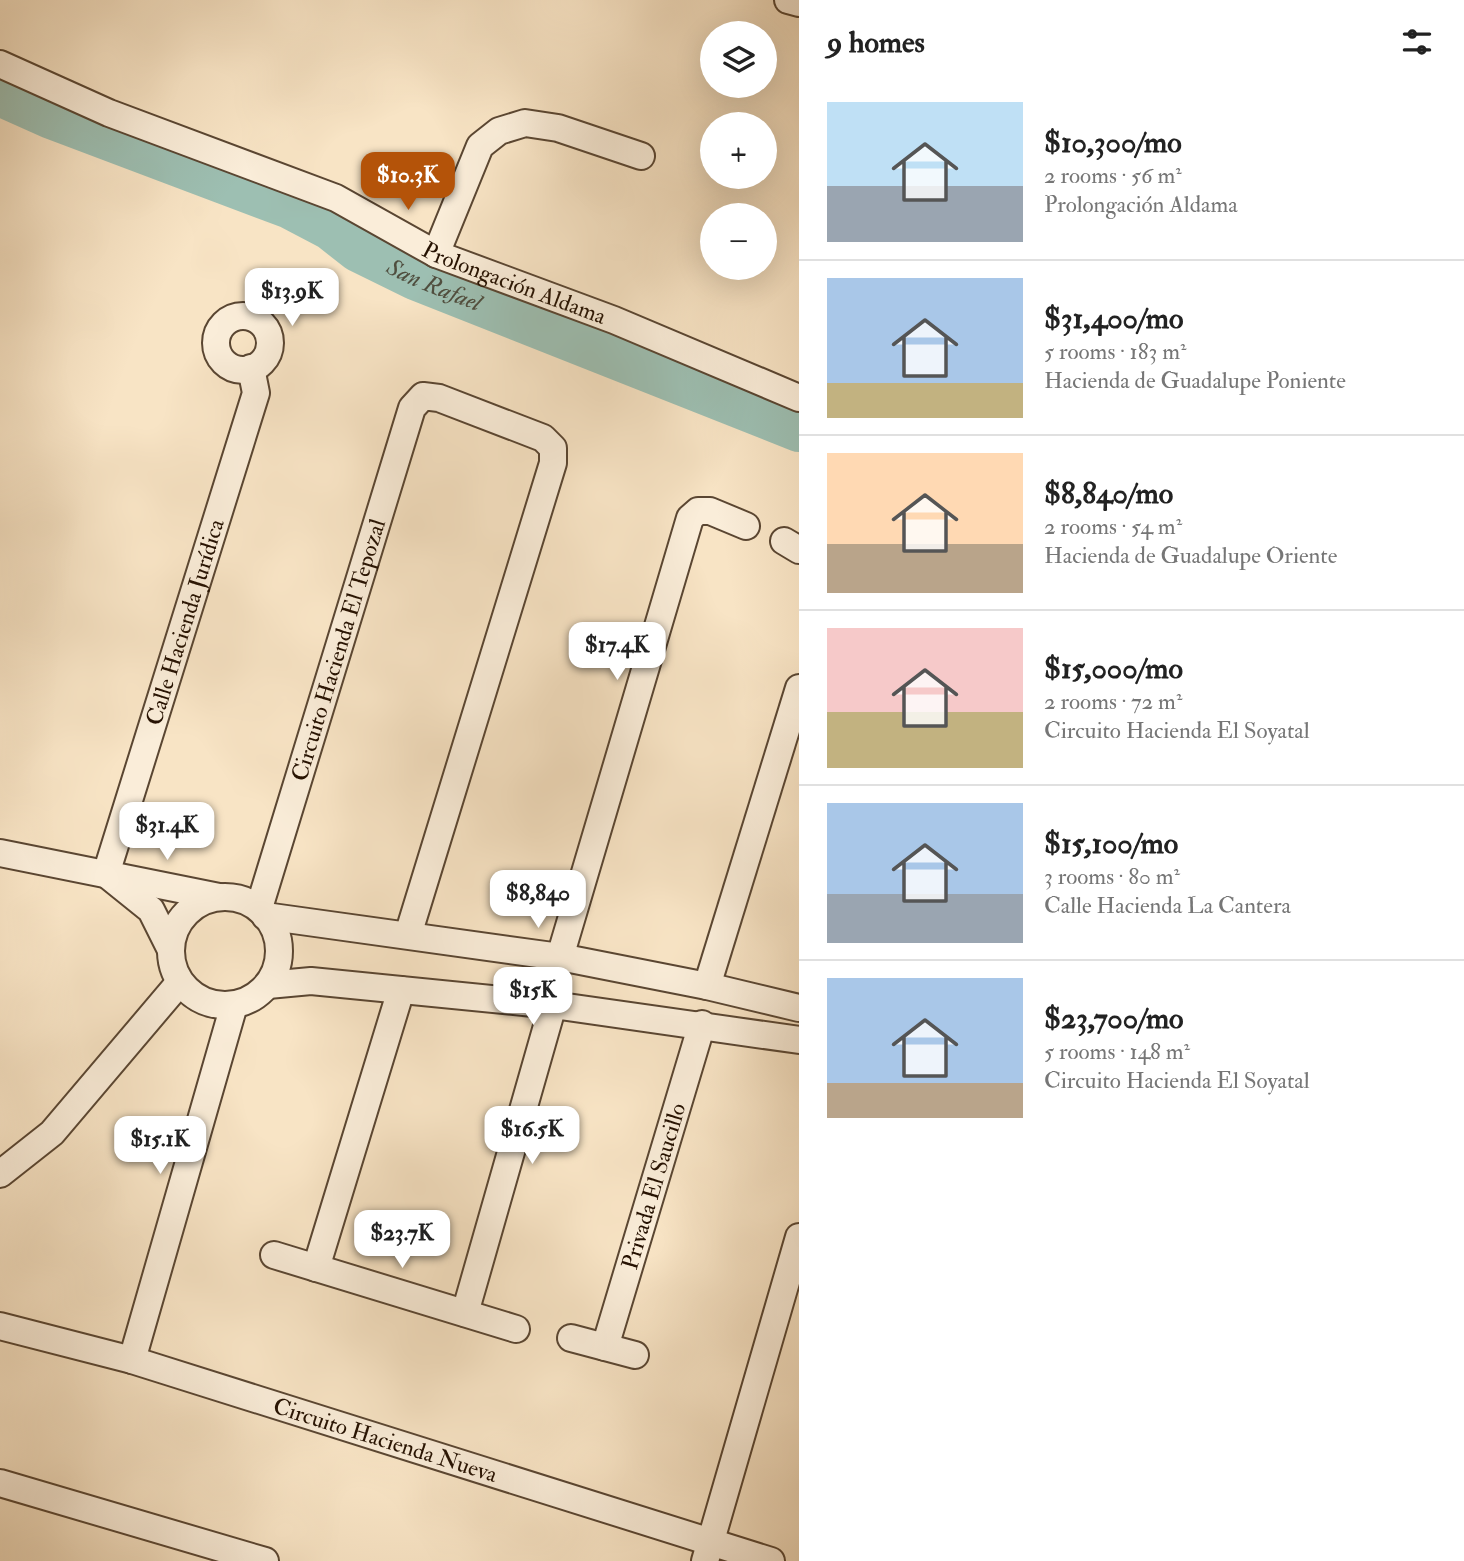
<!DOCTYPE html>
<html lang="en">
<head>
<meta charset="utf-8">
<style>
  body { margin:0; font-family:"IM FELL Double Pica",serif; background:#f6f6f6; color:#222; height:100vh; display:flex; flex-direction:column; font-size:26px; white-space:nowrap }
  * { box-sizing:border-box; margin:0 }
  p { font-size:23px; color:#767676 }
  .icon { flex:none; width:38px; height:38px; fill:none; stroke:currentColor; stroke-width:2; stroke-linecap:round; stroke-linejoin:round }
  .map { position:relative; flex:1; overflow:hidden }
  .panel { display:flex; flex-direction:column; background:#fff; width:665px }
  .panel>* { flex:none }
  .tools { position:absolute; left:700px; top:21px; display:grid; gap:14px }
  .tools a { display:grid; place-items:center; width:77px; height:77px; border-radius:50%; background:#fff; box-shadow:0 7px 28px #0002; font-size:35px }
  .price { position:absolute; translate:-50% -60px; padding:0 16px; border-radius:14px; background:#fff; color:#222; font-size:23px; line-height:46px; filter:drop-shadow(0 2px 4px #0008) }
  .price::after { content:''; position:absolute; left:50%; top:42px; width:21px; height:16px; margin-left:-10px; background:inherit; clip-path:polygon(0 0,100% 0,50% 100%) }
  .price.on { background:#b45309; color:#fff }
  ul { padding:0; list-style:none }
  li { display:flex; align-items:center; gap:21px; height:175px; padding:0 28px }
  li+li { border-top:2px solid #e0e0e0 }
  li span { display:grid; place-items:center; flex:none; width:196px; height:140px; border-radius:0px; color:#555 }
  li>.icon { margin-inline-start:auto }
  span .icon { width:84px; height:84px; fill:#fffc; stroke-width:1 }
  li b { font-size:30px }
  h2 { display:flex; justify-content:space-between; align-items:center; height:84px; padding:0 28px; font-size:30px }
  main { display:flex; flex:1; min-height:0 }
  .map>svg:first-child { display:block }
</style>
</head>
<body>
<main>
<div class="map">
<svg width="799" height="1561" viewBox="0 0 799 1561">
  <rect width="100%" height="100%" fill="#f8e4c5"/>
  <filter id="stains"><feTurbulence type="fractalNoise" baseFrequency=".00286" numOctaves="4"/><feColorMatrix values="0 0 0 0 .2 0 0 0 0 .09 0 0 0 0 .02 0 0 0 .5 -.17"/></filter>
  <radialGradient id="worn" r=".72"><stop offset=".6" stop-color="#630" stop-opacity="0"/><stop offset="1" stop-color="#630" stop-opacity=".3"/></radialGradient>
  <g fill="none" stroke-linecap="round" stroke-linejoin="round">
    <path stroke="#9dbfb2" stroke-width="44" id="s1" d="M0,94L51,117L290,207L330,228L358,250L415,278L799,430"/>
    <g stroke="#5a4632" stroke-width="30">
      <g id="street">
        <path d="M788,0L799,3"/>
        <path id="s2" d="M0,64L109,113L336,198L436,254L614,320L799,398"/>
        <path d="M436,254L480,146L499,131L525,123L558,128L641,156"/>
        <circle cx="243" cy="343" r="27"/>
        <path d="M784,541L799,550"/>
        <path d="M0,853L219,897"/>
        <path id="s3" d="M106,874L256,393L251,368"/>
        <path d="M110,877L151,910L171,950"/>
        <circle cx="225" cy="951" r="54"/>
        <path id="s4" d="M259,908L412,408L423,396L439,398L543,438L553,448V463L408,935"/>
        <path d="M265,916L560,957L707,986L799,1008"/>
        <path d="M560,957L690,518L698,511H710L746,526"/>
        <path d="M268,985L311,981L553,1005L799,1040"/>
        <path d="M707,986L799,688"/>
        <path d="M0,1174L52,1133L180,982"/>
        <path d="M274,1255L516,1329"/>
        <path d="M316,1268L401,990"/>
        <path d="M465,1313L553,1005"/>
        <path id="s5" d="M0,1326L132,1360L771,1561"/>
        <path d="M571,1338L635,1355"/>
        <path id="s6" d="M605,1347L702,1024"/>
        <path d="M132,1360L234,1005"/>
        <path d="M0,1483L265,1561"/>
        <path d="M705,1561L799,1237"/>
      </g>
    </g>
    <use href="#street" stroke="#faedd9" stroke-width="26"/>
  </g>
  <g text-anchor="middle" stroke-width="5" stroke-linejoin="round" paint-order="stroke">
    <g font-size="23" fill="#251101" stroke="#faedd9">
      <text dy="8" stroke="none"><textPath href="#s2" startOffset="560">Prolongación Aldama</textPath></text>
      <text dy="8" stroke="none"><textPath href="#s3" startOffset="264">Calle Hacienda Jurídica</textPath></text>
      <text dy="8" stroke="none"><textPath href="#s4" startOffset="270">Circuito Hacienda El Tepozal</textPath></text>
      <text dy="8" stroke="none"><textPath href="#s6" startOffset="168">Privada El Saucillo</textPath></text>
      <text dy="8" stroke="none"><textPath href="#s5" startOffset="402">Circuito Hacienda Nueva</textPath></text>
    </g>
    <g font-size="24" font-style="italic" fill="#4f4e3f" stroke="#faedd9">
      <text dy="8" stroke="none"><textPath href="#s1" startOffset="476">San Rafael</textPath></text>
    </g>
  </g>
  <rect width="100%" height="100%" filter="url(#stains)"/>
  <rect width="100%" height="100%" fill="url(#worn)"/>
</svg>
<div class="tools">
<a><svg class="icon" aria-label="layers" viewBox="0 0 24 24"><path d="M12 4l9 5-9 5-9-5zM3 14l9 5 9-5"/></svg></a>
<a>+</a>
<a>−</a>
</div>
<b class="price on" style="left:408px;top:212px">$10.3K</b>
<b class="price" style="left:292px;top:328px">$13.9K</b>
<b class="price" style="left:617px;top:682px">$17.4K</b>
<b class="price" style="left:167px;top:862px">$31.4K</b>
<b class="price" style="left:538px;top:930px">$8,840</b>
<b class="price" style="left:533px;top:1027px">$15K</b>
<b class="price" style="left:532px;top:1166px">$16.5K</b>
<b class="price" style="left:160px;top:1176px">$15.1K</b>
<b class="price" style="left:402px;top:1270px">$23.7K</b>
</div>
<section class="panel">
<h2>9 homes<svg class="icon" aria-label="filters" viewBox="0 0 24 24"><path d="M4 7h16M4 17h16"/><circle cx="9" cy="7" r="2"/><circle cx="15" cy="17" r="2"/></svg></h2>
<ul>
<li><span style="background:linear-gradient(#bfe0f5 60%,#9aa5b1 0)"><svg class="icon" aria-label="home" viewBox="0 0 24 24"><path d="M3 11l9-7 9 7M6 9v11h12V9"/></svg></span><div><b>$10,300/mo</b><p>2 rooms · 56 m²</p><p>Prolongación Aldama</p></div></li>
<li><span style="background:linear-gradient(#a9c7e8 75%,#c2b280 0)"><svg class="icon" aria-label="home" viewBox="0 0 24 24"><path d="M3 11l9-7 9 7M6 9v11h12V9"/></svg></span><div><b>$31,400/mo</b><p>5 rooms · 183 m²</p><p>Hacienda de Guadalupe Poniente</p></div></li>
<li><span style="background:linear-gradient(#ffd9b3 65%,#b9a48a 0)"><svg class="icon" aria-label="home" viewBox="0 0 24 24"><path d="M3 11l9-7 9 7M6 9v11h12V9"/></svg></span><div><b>$8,840/mo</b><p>2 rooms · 54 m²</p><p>Hacienda de Guadalupe Oriente</p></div></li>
<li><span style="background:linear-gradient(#f6c9c9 60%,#c2b280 0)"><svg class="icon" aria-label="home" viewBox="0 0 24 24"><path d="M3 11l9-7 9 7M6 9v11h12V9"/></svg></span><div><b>$15,000/mo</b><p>2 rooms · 72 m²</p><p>Circuito Hacienda El Soyatal</p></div></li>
<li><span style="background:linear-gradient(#a9c7e8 65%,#9aa5b1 0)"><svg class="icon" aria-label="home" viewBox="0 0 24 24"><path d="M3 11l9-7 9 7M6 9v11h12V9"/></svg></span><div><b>$15,100/mo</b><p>3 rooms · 80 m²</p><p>Calle Hacienda La Cantera</p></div></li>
<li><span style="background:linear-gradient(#a9c7e8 75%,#b9a48a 0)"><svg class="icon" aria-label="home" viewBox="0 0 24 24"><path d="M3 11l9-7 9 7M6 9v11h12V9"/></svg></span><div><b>$23,700/mo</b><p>5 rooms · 148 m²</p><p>Circuito Hacienda El Soyatal</p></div></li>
</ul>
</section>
</main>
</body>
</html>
